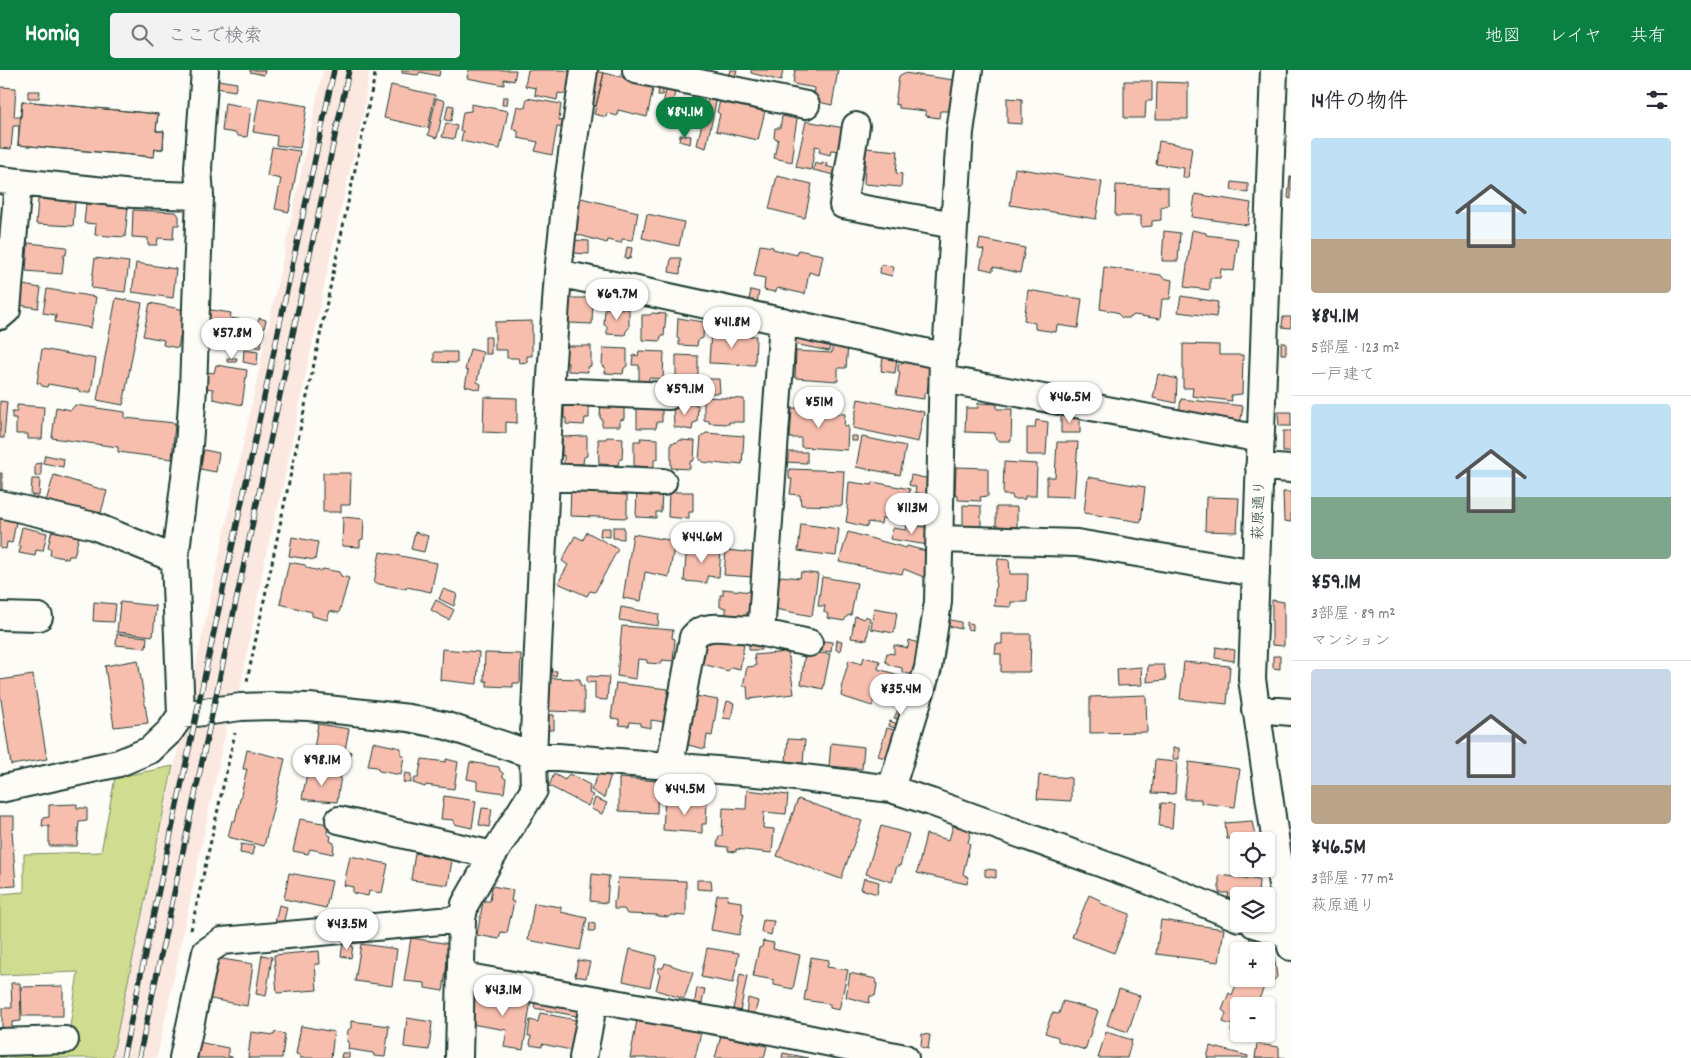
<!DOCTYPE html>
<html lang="ja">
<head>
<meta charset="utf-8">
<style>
  body { margin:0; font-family:Dekko,"Klee One",sans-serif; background:#f2f2f3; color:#2b2b33; height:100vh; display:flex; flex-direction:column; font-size:19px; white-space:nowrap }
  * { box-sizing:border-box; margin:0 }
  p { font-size:16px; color:#7c7c81 }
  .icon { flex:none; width:28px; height:28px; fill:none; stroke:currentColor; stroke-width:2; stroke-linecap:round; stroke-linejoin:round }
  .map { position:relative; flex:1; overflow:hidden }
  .details { display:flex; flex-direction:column; background:#fff; width:400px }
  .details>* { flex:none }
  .controls { position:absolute; left:1230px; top:762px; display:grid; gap:10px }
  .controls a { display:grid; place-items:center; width:45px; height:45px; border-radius:5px; background:#fff; box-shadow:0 1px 4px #0004; font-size:25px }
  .price { position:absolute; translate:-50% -42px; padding:0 11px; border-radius:18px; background:#fff; color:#222; font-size:16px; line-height:32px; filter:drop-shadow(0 1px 2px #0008) }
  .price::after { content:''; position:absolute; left:50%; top:30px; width:15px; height:11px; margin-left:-8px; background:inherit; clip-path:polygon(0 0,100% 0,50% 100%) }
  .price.on { background:#0b8043; color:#fff }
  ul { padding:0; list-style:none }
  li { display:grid; align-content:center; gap:10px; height:265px; padding:0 20px }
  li+li { border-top:1px solid #e1e1e2 }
  li span { display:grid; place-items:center; height:155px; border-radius:5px; color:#555 }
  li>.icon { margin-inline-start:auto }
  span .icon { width:90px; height:90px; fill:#fffc; stroke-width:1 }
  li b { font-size:21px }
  h2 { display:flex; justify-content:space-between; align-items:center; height:60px; padding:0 20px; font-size:21px }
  header { display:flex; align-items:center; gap:30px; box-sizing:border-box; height:70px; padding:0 25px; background:#0b8043; color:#fff }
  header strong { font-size:24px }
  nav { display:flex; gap:28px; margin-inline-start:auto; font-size:18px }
  .search { width:350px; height:45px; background:#f2f2f3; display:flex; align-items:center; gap:12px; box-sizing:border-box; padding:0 18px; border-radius:5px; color:#7c7c81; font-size:19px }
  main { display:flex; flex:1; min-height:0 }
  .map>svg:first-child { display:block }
</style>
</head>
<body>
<header>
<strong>Homiq</strong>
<div class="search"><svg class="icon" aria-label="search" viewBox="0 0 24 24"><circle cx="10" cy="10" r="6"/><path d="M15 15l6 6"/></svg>ここで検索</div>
<nav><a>地図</a><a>レイヤ</a><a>共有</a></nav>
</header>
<main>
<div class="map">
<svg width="1291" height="988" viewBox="0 0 1291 988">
  <rect width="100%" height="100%" fill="#fdfcf7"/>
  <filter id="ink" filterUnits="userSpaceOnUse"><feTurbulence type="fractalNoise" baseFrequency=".02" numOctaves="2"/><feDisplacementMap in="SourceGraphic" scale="10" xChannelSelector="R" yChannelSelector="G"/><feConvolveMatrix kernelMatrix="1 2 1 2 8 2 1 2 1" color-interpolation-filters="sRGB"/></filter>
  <g filter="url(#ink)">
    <path fill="#fbe9e1" d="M323,0H369L363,45L335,164L282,420L266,484L239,625L233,626L157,988H112Z"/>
    <path fill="#d0dd90" stroke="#788d62" d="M173,696L112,988H0V986H2L66,984L78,902L0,905V824L24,822V784L101,782L115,708Z"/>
    <path fill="#f7beae" stroke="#1f3d34" d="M250,0H265L264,5L250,2Z
      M402,0H440L439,6L420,2L418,5L402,3Z
      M469,0H516L514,11L504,9V15L467,8Z
      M528,0H563L575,2L571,25L558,23L557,30L535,25L536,18L525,16Z
      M730,0H737L735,7L728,6Z
      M751,0H783L781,11L751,3Z
      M795,0H838L832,35L814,31L815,18L793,14Z
      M595,1L604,3L596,36L589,34Z
      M604,3L654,14L647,47L618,40L617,46L607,43L606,47L594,44Z
      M904,3L954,10L950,41H940L939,48L926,46V41L899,38V35L895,34L899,6Z
      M218,10L237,13L235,21L216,18Z
      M1124,11H1152V31H1146L1145,48H1124Z
      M1157,12L1188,13V49H1156Z
      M391,15L435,25L428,58L384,48Z
      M667,16L676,17L672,36L663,34Z
      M0,17L16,18L14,47H21L22,31L158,44L156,61H164L163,79H155L154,87L18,75L19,56H13L11,79L0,78Z
      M659,18H664L662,25H658Z
      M28,21H40L39,28H28Z
      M503,27H508L507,35H502Z
      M259,28L307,36L300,78L276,75L277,66L253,62Z
      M436,28L445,31L437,68L428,65Z
      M527,28L561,34L559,50L565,52V58L557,57L552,85L535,81L538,72L518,68V61L512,59L517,36L525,38Z
      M708,28L716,32L706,78L697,75Z
      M1007,28L1022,29V54L1007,53Z
      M22,31L158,44L156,61H164L163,79H155L154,87L18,75Z
      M720,31L765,41L758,70L716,61L720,44L717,42Z
      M225,33L251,38L247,67L238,66L236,63L222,61Z
      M471,34L508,41L500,79L461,71L463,61H460L463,42L471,41Z
      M448,35L454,36L451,51L445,50Z
      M782,46L797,49L793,74L794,77L792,92L774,88L778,69L774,68L775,58H780Z
      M806,51L844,58L841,81L831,80L830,85L819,82L820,77L815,76L811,100L796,97Z
      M446,53L457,56L454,69L442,67Z
      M680,65L691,66L690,74L679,71Z
      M1159,71L1192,77L1188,108L1183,107L1184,98L1156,94Z
      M272,77L300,81L289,142L275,139L281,109L267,106Z
      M866,78L898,81L896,103L902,104L901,117L864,114Z
      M822,92L827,93L826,96L836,99L835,105L813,100L815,93L822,95Z
      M1015,98L1102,112L1096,149L1010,135Z
      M777,106L812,114L805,148L769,139Z
      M1290,106H1291V129L1288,128Z
      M1232,112L1248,114V123L1231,120Z
      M1116,115L1168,117V135L1161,137V150L1152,151V156L1141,157V146H1115Z
      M1195,124L1251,133L1248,155L1192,147Z
      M581,128L638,142L633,170L622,169L621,173L608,170L607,173L572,163Z
      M38,129L75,132L73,156L36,154Z
      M86,134L128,137L125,167L95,165L96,154L84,153Z
      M133,140L176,142L179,146V155H174L173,169L158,168L157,175H148V168L132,167Z
      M647,144L684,152L679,176L642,168Z
      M1192,160L1206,163V165L1238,169L1234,201L1221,199L1220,208H1210V220L1184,217Z
      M1164,161L1180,163L1178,191H1162Z
      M980,169L1025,178L1020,203L993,197V201L980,198L984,180L978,179Z
      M574,170L589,171V184L573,183Z
      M28,173L67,177L66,185H64L62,204L26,201Z
      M760,175L773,177V179L797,185L798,180L823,185L819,205L809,202L805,224L778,218L775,222L764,220L765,208L754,206Z
      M627,177L632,178L630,189L625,188Z
      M95,188L129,192L125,222L91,218Z
      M671,188H681L680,204L669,202Z
      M136,193L176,199L173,228L132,222Z
      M881,194L894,197L892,206L880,203Z
      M1104,197L1161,205L1163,208L1172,210L1170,229H1162L1160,249L1134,245L1129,248H1122L1116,242L1100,239Z
      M22,215L41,218L38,238L19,235Z
      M47,219L96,227L91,258L55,252L56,245L43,243Z
      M751,220L759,222L756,237L748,235Z
      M1028,220L1082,229L1078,258L1057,255L1056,262L1035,259V253L1024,250Z
      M1181,226L1218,232L1216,247L1178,242Z
      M116,228L142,233L123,335L97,330Z
      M568,228H593L592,254L569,253Z
      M150,233L185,240L178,278L163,275L164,270L143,266Z
      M605,238L629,239V258L626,261L625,265L607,264V256L604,255Z
      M205,239L231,243L230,248L243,250L238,275L222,272L220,276L211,275V266L204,264Z
      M652,243L666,244L664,266H661L660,271L642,270V245H650Z
      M1283,247H1291V258L1282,257Z
      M259,248L266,250L264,258L257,257Z
      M678,248L704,252L703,268L698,270L697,276L679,275V269L677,268Z
      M532,251V286H527V292L519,293L518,288H507V280H495V252Z
      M250,257L264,262L260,278L245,274Z
      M711,260L731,261L733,265L756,266L755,295L709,293Z
      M796,265L830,273L829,281L794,274Z
      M485,267H491V284H485Z
      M1281,273H1286V284H1281Z
      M1183,274L1219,275V285H1243L1242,324L1231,325L1232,331L1192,326L1193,318H1183Z
      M832,275L848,276L846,298H838V311L795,308L796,281L832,283Z
      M567,276H591V296L587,297L588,302L568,301V293L566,292Z
      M603,278L627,279V296L624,298L623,304L605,303V297L602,296Z
      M42,279L96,289L91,322H81L77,319L48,314L47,317L42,316L40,313H37Z
      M470,279L483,282L477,312L481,314L480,320L465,316L468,301L465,300Z
      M244,280L258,282L257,295L243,292Z
      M639,281L664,282L663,309L649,308L648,313L639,312V295H632L633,285L638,286Z
      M434,282H457V293L434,292Z
      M676,285L698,286V315H676Z
      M883,287L897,288L895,303L881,301Z
      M227,288H237L236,292H227Z
      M903,290L931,295L927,323H924V329L896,325L900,302L898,301V294H902Z
      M216,295L247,300L242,335L213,329V319L205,318L207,302L214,303Z
      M1158,304L1177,309L1176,333L1153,328Z
      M705,309H719L720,323H705Z
      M484,327L517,328V353L506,352V363L483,362Z
      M704,327L744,329V352H729V354L709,353V351L704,350Z
      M564,329L589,331V348H585L584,355L566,354V348H564Z
      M858,329L924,342L918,372L853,358Z
      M1181,329L1243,336L1240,355L1179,343Z
      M0,331L7,332L4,368H0Z
      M601,331H624V349L620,350V356H602V349L600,348Z
      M637,333H662V352H657L656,358H637Z
      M673,333L698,335L697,352L693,353L692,360L674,357Z
      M978,333L997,334V339H1012L1011,371H1000L995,368V363L965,362L966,338H978Z
      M17,335L44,337L42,369H28V364H16V348H12V342H17Z
      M75,335L125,342V348L175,353L172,389L118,382V377L52,368L56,337L71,340Z
      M792,338L822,339V343L845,344L844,356H848L847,380L801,377V368H790Z
      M1278,342H1291V356H1279Z
      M1061,345H1080V363H1061Z
      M1036,350L1048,352L1046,385H1027V358H1035Z
      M1283,361H1291V382H1283Z
      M706,363L744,366L742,394L733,393L732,395L702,392V390H699L701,367Z
      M587,366V386L584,387L583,394H564V385L562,386V367Z
      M851,366H857V371H851Z
      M607,367L623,368L622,389L619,390L618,395L599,394L598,369H606Z
      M862,367L906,376L900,405L856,397Z
      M640,368L658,369V389L654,390V397L634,396V371H641Z
      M680,370L695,371L694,390L690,392V399L671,398V373L678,372Z
      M1057,372H1078L1074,427L1047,426V407H1055Z
      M204,380L219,383L216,402L200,399Z
      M784,382H807V393L783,392Z
      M45,385L64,389L63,397L43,393Z
      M1004,392L1037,394L1036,426H1025V429H1013L1012,425H1003Z
      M41,393V406H35V394Z
      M956,397L988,398V426L980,427L981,431L958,430V425L955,424Z
      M789,399L844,401L842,436L801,435L800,425L790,424L792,409H789Z
      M0,403H2V421H0Z
      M323,403H351L350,435H341V442H323Z
      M54,405L107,421L100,446L46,431Z
      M911,405L930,409L928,426L915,422L916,417L909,415Z
      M1088,407L1145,417L1141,452L1084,443Z
      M32,409H40L39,426L31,425Z
      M849,412L872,415L873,412L910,419L902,452L882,448L881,454L868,452L867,457L846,452L848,440L847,439Z
      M571,415L627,417V448L570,446Z
      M637,419L662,421L661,442H656V448L636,447Z
      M669,422H693V442H689V449L668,447Z
      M1283,422H1291V452L1284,451Z
      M1206,427L1239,428L1237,462L1205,461Z
      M963,435L981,436V456H963Z
      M996,437H1017V457L996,456Z
      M343,447L364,449L363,469L360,470V477L342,476Z
      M0,448L16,452L12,473L7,472L6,479L0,478Z
      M801,454L839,459L836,486L798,481Z
      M907,454L930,458L928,475L890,469L893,458L906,460Z
      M22,457L47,463L43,481L36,480L35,486L19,483L21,476H18Z
      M613,457H624V469L613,468Z
      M601,458H610V467L600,466Z
      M52,460L79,466L74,486H69L68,489L50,485L51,479L48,477Z
      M415,462L428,466L424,482L411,479Z
      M587,462L618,479L595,522L590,521L587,526L558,513L568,495L562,491L575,466L583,470Z
      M848,462L906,478L907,476L926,481V508L904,499L902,504L839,492Z
      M633,464L675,471L669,507L645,502L641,531L623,528Z
      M292,467L318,472L315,490L289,486Z
      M687,475L721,479L719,507L707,506V513L684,511Z
      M726,480L756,483L753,507L724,505Z
      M380,482L437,493L431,522L407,517L406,519L374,513Z
      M998,489L1009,490L1010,504H1028L1027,532H1011V537L994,536Z
      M289,492L305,495L307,498L320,501L323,499L339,502L341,506L349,508L339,543L330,541L327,550L312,546V542L280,534Z
      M801,502L818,504L812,546L775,539L778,518L774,516V509L780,508L781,506L800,508Z
      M822,507L857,513L851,545L847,546L844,551L827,548L828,544L824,542L825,536H818Z
      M443,519L457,524L454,536L439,529Z
      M723,519L752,522L751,542H747V549L726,548V538L720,537V525H723Z
      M436,530L454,540L449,550L431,540Z
      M1272,530L1284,532V576L1272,575Z
      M94,532L116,534L114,552L93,551Z
      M120,532L156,536L153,566L117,562Z
      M621,537L659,544L658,556L619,550Z
      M874,538L897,542L894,563L871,559Z
      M855,546L864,549L865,546L870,548L867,570L851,568Z
      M945,549L961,552V559L944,555Z
      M967,552L973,554V560L967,559Z
      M622,556L673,560L672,568L675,569L673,591L662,590V594L647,593V590L638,589L636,609L617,606Z
      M117,564L147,567L146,578L116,575Z
      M1002,564H1031L1030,602H1001V584H995L996,574H1002Z
      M712,567L744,574L740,599L731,597L728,601L703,594L707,572L711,573Z
      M815,570L832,572L831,582L814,580Z
      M837,570L842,571L840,581L836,580Z
      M909,570L925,575L916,606L902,602V598L890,595L885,591L887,583L894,584V575L908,578Z
      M749,573H761V580H749Z
      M1216,577L1235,580L1234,591L1215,588Z
      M442,579L479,582L477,614L440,610Z
      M788,582L794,624L748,629L747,616H743L747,597L756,596L754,585Z
      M805,582L830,584L823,619L801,614Z
      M485,583L521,584L520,613H513V617L487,616V611H484Z
      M1273,586H1280V599L1273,598Z
      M864,587L880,591L878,599L899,605L896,617L905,619L908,606L916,609L907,639L874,629L872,636L841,626L842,619L841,618L849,590L862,594Z
      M138,590L148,653L114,657L105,596Z
      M1184,592L1230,596L1227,634L1180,629Z
      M1148,595H1164L1166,610L1147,612Z
      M1141,597L1142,615L1118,616L1117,599Z
      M544,600L557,601L556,606L544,605Z
      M33,605L47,689L11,695L0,623V610Z
      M587,606L609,607L607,630L595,629V612L587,613Z
      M547,608L580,609V615L584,616V642L546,641Z
      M616,613L668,619L664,652L651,650V658L640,656V653L630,652L629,656L619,655V649L611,648Z
      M1146,625L1147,662L1090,663V627Z
      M695,626L718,630L712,666L707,665L705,679L684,674Z
      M727,631L734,633L731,649L723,648Z
      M898,640L907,643L905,651L894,648Z
      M542,644L554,645V660H543Z
      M890,651L902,656L901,660L889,656Z
      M318,654L349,659L345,680L351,682L350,689L343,688V691L313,685Z
      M887,658L900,662L892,690L878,686Z
      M788,669L805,670L803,693L786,691Z
      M373,672L401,678V685L404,686L401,705L379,701L377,697L368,696Z
      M831,673L864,677L862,699L829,696Z
      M1173,678H1179V689H1173Z
      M247,680L285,689L264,776L228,767L232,751H235L247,699H243Z
      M422,689L446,692V689L458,692L454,719L426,715L425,717L413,713L415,708H418Z
      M1155,690L1177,692L1175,724L1152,723Z
      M470,692L499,697L500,701L503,703V707L506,709L504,723L477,719V711L467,709Z
      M1189,692L1240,699L1235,737L1201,733V729H1184Z
      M308,699L341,706L337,732L309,730L302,728Z
      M405,703L411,704V713L403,712Z
      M599,703L611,704L604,728L591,720Z
      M554,704L565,710L569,704L590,715L589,723L593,725L588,736L549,716Z
      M1039,705L1071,708V731L1037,729Z
      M619,708L658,711L657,743L619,741Z
      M747,720L788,725L786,744L764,742L763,758L774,759L772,783L736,779V782L728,781V777L717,776L719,766H722L723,738L746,739Z
      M444,726L476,731L472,758L454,754V750L441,749Z
      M595,728L607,733L602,744L591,739Z
      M665,728L707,732L706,754H702V763L663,760Z
      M798,729L862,751L841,809L777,786Z
      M1161,733L1174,734L1172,758L1159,756Z
      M77,734V738H87V751L79,752L77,776H49V756H42L43,748L49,747V735Z
      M482,738L492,739L489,757L479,755Z
      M0,746H14V759L12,760L16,816L0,817Z
      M300,749L328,754L327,764L331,766L330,771L334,773L333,784L310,779L308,784L293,781Z
      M1252,751L1255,766L1227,769L1225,753Z
      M881,756L909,764L900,796H897L892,812L866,804Z
      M953,756L971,760L968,773L970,774L963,804L968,807L967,814L917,803L926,764L949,770Z
      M241,774L254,776L252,785L240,783Z
      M415,783L452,790L448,815L411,810Z
      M350,786L388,794L382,823L369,821L368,826L353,823V817L344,815Z
      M985,799L996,800V808L985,806Z
      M289,803L332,811L326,838L284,829Z
      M592,804L609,806L607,833L590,831Z
      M1219,805L1259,810L1258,826H1239V832L1228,827L1229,823H1219Z
      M618,808L686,811V846L671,845L669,847L657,846V845L627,844L624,839H614V831L616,830Z
      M864,808L879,812L877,824L861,819Z
      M697,810H711L712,820L697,819Z
      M492,816L513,820L511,831L514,832L507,863L501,862L499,869L477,865L483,831H490Z
      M717,825H728L727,830L742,832V843L744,844L739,865L711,860Z
      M1089,825L1100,830V833L1130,844L1114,883L1072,867Z
      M534,833L561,837V842L587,848L580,880L528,870Z
      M279,835L287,837L283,855L275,853Z
      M763,850L774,851L771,865L761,862Z
      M1161,850L1224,859L1219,892L1156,884Z
      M590,853L595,854V861H589Z
      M1251,866L1264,871L1274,884L1277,907L1272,912L1264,909H1266V881H1245Z
      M411,868L450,874L443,921L425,918V913L404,911Z
      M763,871L774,873L773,879L800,885L793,919L774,915V910L753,906L759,878L762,877Z
      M343,873L353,876L351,888L341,886Z
      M361,874L397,879L392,916L355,911Z
      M707,878L739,883L733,913L701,907Z
      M630,879L657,886L650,917L623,911Z
      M319,881L320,894H315L317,920L277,923L274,885Z
      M262,885L272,887L266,926L256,924Z
      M811,887L829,890L827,897L848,900L839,940L830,938V934L804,930Z
      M216,888L253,894L247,936L206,928Z
      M578,890L590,892L586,908L575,906Z
      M665,893L693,903L684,929L656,920L660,904L658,903V898H663Z
      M850,903L876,909L877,915L875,926H870L869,933L846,927Z
      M740,904L747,906L740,942L733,940Z
      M1239,908L1264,917L1257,934L1261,936H1239V964H1252L1250,970L1231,962L1232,955L1223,952L1226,943L1222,940L1229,923L1232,925Z
      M11,913H20L21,951L12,952V958H2V938H12Z
      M63,916V946H22L21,917Z
      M697,918L705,919L701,938L694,936Z
      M1119,919L1140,926L1128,962L1107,955Z
      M476,922L531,931L523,980L504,977L507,960L471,954Z
      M748,928L758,931L754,947L746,945Z
      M536,929L578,937L577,946L534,938Z
      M1063,931L1098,941L1085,980L1058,971V967L1045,963L1052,943L1059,944Z
      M540,943L576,950L571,980L542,974V977L530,975L531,966H528L530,950L538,952Z
      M407,948L432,952L429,980L404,977Z
      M637,950L701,962L695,988H630Z
      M351,951L389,956L385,987L374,986L373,983L348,979L349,972H347L348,960L351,958Z
      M301,956L334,962L331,988H300V985L296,984Z
      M251,962L274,965L275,962L285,964L282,988H248Z
      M1106,962L1132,970L1127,988H1098Z
      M922,964L930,965L928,979L921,977Z
      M721,966L767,976L764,988H715Z
      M198,972L228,978V986L232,987V988H195Z
      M1257,974L1279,977V987L1286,988H1255Z
      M1210,976L1248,986V988H1207Z
      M342,983H349V988H341Z
      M783,983L809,988H782Z"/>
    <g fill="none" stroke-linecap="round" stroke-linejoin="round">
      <g stroke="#1f3d34" stroke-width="30">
        <path id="minor" d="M636,0L806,35
          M1274,0L1252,609L1291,877
          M856,56L843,135L954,155
          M0,110L133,124L200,126
          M558,203L943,286
          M0,246L7,240L18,113
          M943,309L1261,369
          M550,321L669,326
          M1259,397L1291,399
          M546,407L663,412
          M0,434L94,456L175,489
          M940,469L1077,473L1256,503
          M0,546L39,547
          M749,560L809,573
          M1255,639L1291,642
          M181,645L241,637L271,636L309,637L409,648L447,656L533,685L780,705L891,719L931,732L1147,810L1239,848
          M670,695L693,567C709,549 735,564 758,558L762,550L783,251
          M0,719L119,693L150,680L170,661L181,645L175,489L189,375L193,319L200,126L198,98L205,0
          M891,719L928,598L938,532L943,286L947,270L960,62L969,0
          M339,750L493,785
          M1254,854L1291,865
          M462,906L767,960L905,988
          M0,972L65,970
          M183,988L206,882L222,871L462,849
          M459,988L462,849L465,834L493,785L534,720L533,685L550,321L558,203L567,119L584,0
          M583,988L594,930"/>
      </g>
      <path stroke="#1f3d34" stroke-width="3" stroke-dasharray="4 4" stroke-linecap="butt" d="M247,611L376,0
        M191,860L235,663"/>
      <use href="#minor" stroke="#fdfcf7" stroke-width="26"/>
      <g stroke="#1f3d34" stroke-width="5.5">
        <path id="rail" d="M123,988L334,0
          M139,988L349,0"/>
      </g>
      <use href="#rail" stroke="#fdfcf7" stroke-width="4" stroke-dasharray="11" stroke-linecap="butt"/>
    </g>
  </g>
  <g text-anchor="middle" stroke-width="4" stroke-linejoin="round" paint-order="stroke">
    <g font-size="15" fill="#1f3d34" stroke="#fdfcf7">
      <text transform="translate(1258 440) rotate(-88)" y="5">萩原通り</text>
    </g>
  </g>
</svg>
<div class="controls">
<a><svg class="icon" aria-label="locate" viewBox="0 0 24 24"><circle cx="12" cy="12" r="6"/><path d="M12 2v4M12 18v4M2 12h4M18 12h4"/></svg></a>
<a><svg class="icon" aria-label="layers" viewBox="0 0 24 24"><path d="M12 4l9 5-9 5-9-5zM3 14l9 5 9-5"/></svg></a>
<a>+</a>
<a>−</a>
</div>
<b class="price on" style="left:685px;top:69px">¥84.1M</b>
<b class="price" style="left:617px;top:251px">¥69.7M</b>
<b class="price" style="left:732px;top:279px">¥41.8M</b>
<b class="price" style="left:232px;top:290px">¥57.8M</b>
<b class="price" style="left:685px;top:346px">¥59.1M</b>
<b class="price" style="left:1070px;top:354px">¥46.5M</b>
<b class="price" style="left:819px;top:359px">¥51M</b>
<b class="price" style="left:912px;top:465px">¥113M</b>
<b class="price" style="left:702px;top:494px">¥44.6M</b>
<b class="price" style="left:901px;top:646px">¥35.4M</b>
<b class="price" style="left:322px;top:717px">¥98.1M</b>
<b class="price" style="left:685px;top:746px">¥44.5M</b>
<b class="price" style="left:347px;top:881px">¥43.5M</b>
<b class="price" style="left:503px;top:947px">¥43.1M</b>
</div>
<section class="details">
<h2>14件の物件<svg class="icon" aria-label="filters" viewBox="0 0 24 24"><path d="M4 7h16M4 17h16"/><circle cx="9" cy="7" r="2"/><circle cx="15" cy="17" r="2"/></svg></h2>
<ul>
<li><span style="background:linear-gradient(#bfe0f5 65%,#b9a48a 0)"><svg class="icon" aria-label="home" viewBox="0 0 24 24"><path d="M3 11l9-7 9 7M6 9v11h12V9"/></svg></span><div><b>¥84.1M</b><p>5部屋 · 123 m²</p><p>一戸建て</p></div></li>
<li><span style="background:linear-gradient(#bfe0f5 60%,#7fa58c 0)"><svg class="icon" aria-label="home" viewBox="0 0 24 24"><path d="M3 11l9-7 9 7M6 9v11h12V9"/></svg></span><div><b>¥59.1M</b><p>3部屋 · 89 m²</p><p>マンション</p></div></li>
<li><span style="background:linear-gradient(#c9d6e8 75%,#b9a48a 0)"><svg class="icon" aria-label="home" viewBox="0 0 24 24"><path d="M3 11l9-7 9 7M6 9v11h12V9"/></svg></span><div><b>¥46.5M</b><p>3部屋 · 77 m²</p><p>萩原通り</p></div></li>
</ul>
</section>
</main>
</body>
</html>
